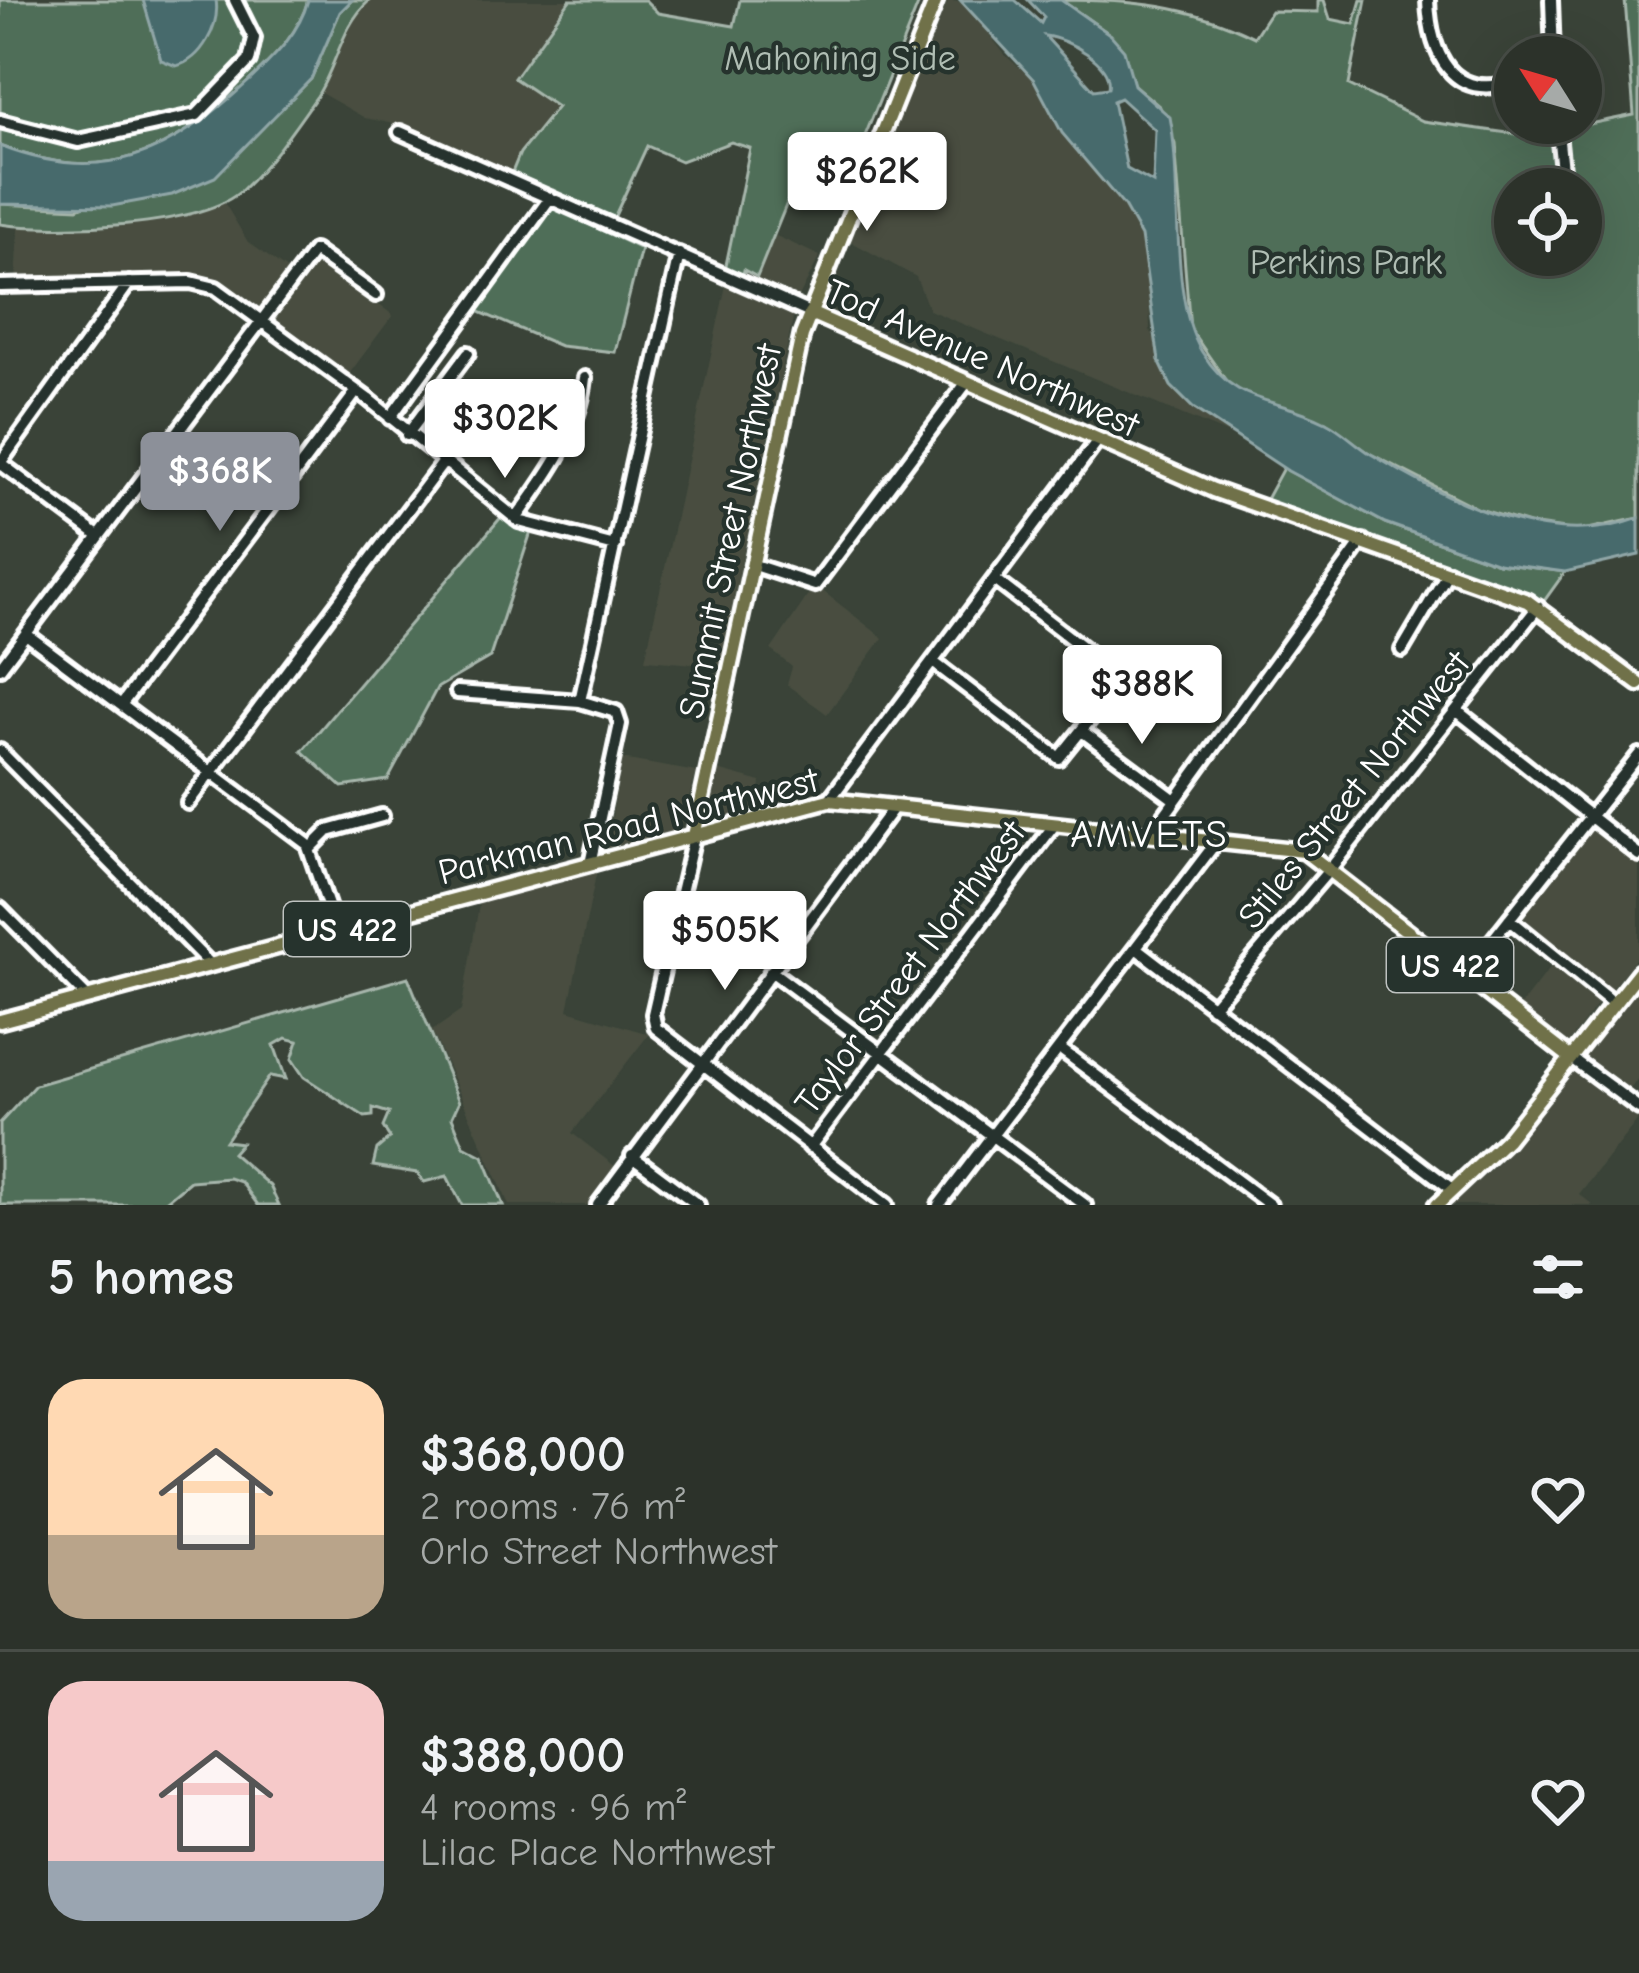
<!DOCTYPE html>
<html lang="en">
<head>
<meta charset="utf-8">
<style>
  body { margin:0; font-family:"Comic Neue",sans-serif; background:#383e36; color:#f1f3f6; height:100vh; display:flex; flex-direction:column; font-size:45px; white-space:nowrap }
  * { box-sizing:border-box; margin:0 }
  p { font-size:39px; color:#a6aaa8 }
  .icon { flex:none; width:66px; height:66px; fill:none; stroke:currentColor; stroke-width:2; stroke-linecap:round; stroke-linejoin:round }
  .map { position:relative; height:1205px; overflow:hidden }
  .drawer { display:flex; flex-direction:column; background:#2c322a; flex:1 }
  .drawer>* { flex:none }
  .needle { width:78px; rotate:307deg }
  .controls { position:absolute; left:1494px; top:36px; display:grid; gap:24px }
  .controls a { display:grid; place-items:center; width:108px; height:108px; border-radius:50%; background:#2c322a; box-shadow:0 12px 48px #0002,0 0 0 3px #484d47; font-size:60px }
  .price { position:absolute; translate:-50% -102px; padding:0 27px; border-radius:12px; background:#fff; color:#222; font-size:39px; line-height:78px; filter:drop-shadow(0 3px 6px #0008) }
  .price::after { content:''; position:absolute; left:50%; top:72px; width:36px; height:27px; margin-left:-18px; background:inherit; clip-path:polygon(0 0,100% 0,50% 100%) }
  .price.on { background:#8c9099; color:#fff }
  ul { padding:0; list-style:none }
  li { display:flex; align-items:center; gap:36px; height:300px; padding:0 48px }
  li+li { border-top:3px solid #484d47 }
  li span { display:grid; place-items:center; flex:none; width:336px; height:240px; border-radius:36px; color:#555 }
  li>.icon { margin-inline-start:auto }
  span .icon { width:144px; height:144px; fill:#fffc; stroke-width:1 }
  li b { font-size:51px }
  h2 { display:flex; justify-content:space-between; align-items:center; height:144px; padding:0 48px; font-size:51px }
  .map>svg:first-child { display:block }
</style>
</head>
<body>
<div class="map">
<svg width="1639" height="1205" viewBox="0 0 1639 1205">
  <rect width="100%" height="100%" fill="#3a4338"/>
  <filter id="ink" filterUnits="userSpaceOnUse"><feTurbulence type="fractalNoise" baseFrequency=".00833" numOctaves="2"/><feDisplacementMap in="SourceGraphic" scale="24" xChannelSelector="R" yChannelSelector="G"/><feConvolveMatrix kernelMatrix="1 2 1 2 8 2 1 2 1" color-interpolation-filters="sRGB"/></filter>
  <g filter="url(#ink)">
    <path fill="#484e40" d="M370,0H570L515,79L557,107L555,117L520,153L511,175L390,123L365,118L319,92L357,12Z
      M948,0L965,3L1006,56L1034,80L1062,133L1124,206L1141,236L1149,277L1150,330L1193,408L1234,436L929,310L916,277L848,240Z
      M808,151L854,170L846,189L800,170Z
      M224,202L248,242L291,273L261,310L213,283L192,278L16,282L19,227L124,225Z
      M774,235L820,256L797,301L754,283Z
      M314,257L393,315L346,378L272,324L271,316Z
      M726,285L794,314L720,666L645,660Z
      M815,585L883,638L827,714L787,685L792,667L771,650Z
      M622,759L697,772L679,830L606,848Z
      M718,770L761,782L759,810L713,820L708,811Z
      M1591,823L1639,861V955L1609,991L1516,917Z
      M597,870L568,1010L649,1034L572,1133L616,1167L592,1205H509L432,1031L461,1011L480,899Z
      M1555,961L1601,1000L1567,1045L1517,1010Z
      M1639,987V1077L1628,1092L1584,1057Z
      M1572,1070L1639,1118L1579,1194L1593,1205H1451L1497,1164Z"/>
    <path fill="#4f6e58" stroke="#a7b6ac" stroke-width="3" fill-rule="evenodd" d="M0,0H308C299,34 274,57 249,81C171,153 106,187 0,146Z
      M352,0H370C341,26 337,65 317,96C296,126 269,165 242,190C202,228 53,232 0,224V204L78,208L258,129L311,79L340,12Z
      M570,0H645L658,13L734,26L740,0H920L852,168L808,151L757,277L744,270L742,278L725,270L750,148L731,142L681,161L647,146L613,220L511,175L520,153L557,107L514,78Z
      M1061,0C1131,0 1190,5 1254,37L1271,11L1318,12V0H1324L1330,19L1354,24L1361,0H1366L1349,85L1423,121L1529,136L1634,115L1625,0H1639V518L1579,531L1529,524L1479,509L1369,453L1326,422L1253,401L1229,385L1190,329L1175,144L1160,107L1134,85L1111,35ZM1515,189H1581V255H1515Z
      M550,206L641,249L615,352L560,346L470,308Z
      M1283,468L1385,523L1498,563L1565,572L1542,604L1265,501Z
      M503,515L531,532L490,657L437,688L388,780L342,787L302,751Z
      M408,977L459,1102L452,1117L464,1146L483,1156L503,1205H462L447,1176L424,1182L417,1173L373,1166L377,1149L390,1138L383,1127L389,1113L373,1108V1116L365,1117L304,1077L292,1059L298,1041L286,1038L274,1045L286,1079L270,1076L225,1141L241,1143L232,1153L270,1186L279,1205H258L241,1182L229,1178L190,1181L161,1205H0V1123L35,1085Z"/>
    <path fill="#466a6c" stroke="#90a6a7" stroke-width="3" fill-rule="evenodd" d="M143,0H216C220,25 202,60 176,66L161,60Z
      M308,0H352L340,12L311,79L215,177L172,195L112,206L0,204V146C106,187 171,153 249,81C274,57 299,34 308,0Z
      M960,0H1015L1041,23L1044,17L1028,0H1061L1111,35L1124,50L1134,85L1170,117C1183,182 1168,298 1202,352C1237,408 1275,396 1326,422C1342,430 1355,444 1371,454C1448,500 1548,553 1639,518V555L1565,572L1498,563L1385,523L1288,471L1193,408L1171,386L1159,361L1141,236L1124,206L1062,133L1034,80ZM1045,36C1067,39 1113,62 1108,88L1094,90ZM1120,98L1155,130L1153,183L1127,169L1113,101Z"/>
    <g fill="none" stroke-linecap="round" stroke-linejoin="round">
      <g stroke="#fff" stroke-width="20">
        <path id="minor" d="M1428,0C1430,53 1451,103 1515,81
          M1551,0L1553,57
          M0,121L78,141L197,115L249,61L254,38L235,0
          M1557,123L1564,189
          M400,132L810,313
          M0,286L191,282L216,288L368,399L519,521L615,546
          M390,418L550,198
          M407,435L468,353
          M0,463L129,283
          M0,463L98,536
          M516,519C548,475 579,433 585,378
          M754,565L815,585L967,382
          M26,634L307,844L337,932
          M1402,650L1448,572
          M933,662L1059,758L1117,686V674L995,580
          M0,668L314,251L376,295
          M457,692L580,701L616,712L620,724L590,864
          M580,701L679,254
          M121,705L357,391
          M1456,710L1639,855
          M1082,731L1175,800
          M0,751L211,965
          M829,800L1098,440
          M188,803L443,463
          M1151,834L1363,541
          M694,836L653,1014L656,1028L887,1205
          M311,848L328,831L382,816
          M0,909L88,998
          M1509,919L1614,1004
          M1136,948L1453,1190
          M771,971L1085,1205
          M1464,976L1639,755
          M1212,1007L1330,869L1538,607
          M1059,1048L1270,1205
          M1571,1058L1639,1108
          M810,1147L1055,824
          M632,1156L698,1205
          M598,1205L894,807
          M939,1205L1217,841"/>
      </g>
      <g stroke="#fff" stroke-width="21">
        <path id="major" d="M810,313L1213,490L1527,601L1639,684
          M694,836L802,335L936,0
          M0,1021L829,800L1304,851L1571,1058
          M1437,1205L1506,1140L1639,972"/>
      </g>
      <use href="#minor" stroke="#26332d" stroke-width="10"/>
      <use href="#major" stroke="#6f714a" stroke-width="12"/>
    </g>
  </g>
  <g text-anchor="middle" stroke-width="9" stroke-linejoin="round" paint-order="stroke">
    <g fill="#26332d" stroke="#bec2c0" stroke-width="3">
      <rect x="284" y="902" width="126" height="54" rx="9"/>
      <rect x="1387" y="938" width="126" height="54" rx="9"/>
    </g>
    <g font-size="33" font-weight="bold" fill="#fff">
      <text x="347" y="941">US 422</text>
      <text x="1450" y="977">US 422</text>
    </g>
    <g font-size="36" fill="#b0beb4" stroke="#26332d">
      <text x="840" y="70">Mahoning Side</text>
      <text x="1346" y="274">Perkins Park</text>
    </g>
    <g font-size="36" fill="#fff" stroke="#26332d">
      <text transform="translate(983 357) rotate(24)" y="13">Tod Avenue Northwest</text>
      <text transform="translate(729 531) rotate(-78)" y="13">Summit Street Northwest</text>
      <text transform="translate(1353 789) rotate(-51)" y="13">Stiles Street Northwest</text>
      <text transform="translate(628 825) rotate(-14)" y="13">Parkman Road Northwest</text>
      <text transform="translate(909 967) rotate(-53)" y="13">Taylor Street Northwest</text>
    </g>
    <g font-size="39" letter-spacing="3" fill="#fff" stroke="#26332d">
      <text x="1150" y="847">AMVETS</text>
    </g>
  </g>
</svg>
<div class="controls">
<a><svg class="needle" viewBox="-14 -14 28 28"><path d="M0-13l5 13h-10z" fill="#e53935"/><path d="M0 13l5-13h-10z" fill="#a6aaa8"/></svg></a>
<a><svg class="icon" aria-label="locate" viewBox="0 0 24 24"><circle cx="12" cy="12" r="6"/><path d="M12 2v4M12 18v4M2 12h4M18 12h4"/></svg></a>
</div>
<b class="price" style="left:867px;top:234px">$262K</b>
<b class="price" style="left:505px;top:481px">$302K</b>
<b class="price on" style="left:220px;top:534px">$368K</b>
<b class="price" style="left:1142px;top:747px">$388K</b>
<b class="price" style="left:725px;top:993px">$505K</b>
</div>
<section class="drawer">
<h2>5 homes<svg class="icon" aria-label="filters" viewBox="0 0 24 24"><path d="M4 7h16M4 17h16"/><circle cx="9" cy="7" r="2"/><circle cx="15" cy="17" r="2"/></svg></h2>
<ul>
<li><span style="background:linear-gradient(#ffd9b3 65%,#b9a48a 0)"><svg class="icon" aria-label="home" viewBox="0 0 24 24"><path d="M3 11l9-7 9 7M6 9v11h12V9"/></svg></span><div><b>$368,000</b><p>2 rooms · 76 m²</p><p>Orlo Street Northwest</p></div><svg class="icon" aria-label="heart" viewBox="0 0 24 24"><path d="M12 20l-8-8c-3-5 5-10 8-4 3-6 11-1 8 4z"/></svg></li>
<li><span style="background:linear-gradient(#f6c9c9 75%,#9aa5b1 0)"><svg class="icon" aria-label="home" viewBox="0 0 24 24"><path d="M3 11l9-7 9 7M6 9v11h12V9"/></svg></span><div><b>$388,000</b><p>4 rooms · 96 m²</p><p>Lilac Place Northwest</p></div><svg class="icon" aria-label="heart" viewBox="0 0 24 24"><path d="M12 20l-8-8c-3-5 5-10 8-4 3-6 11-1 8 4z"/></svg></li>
</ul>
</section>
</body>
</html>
